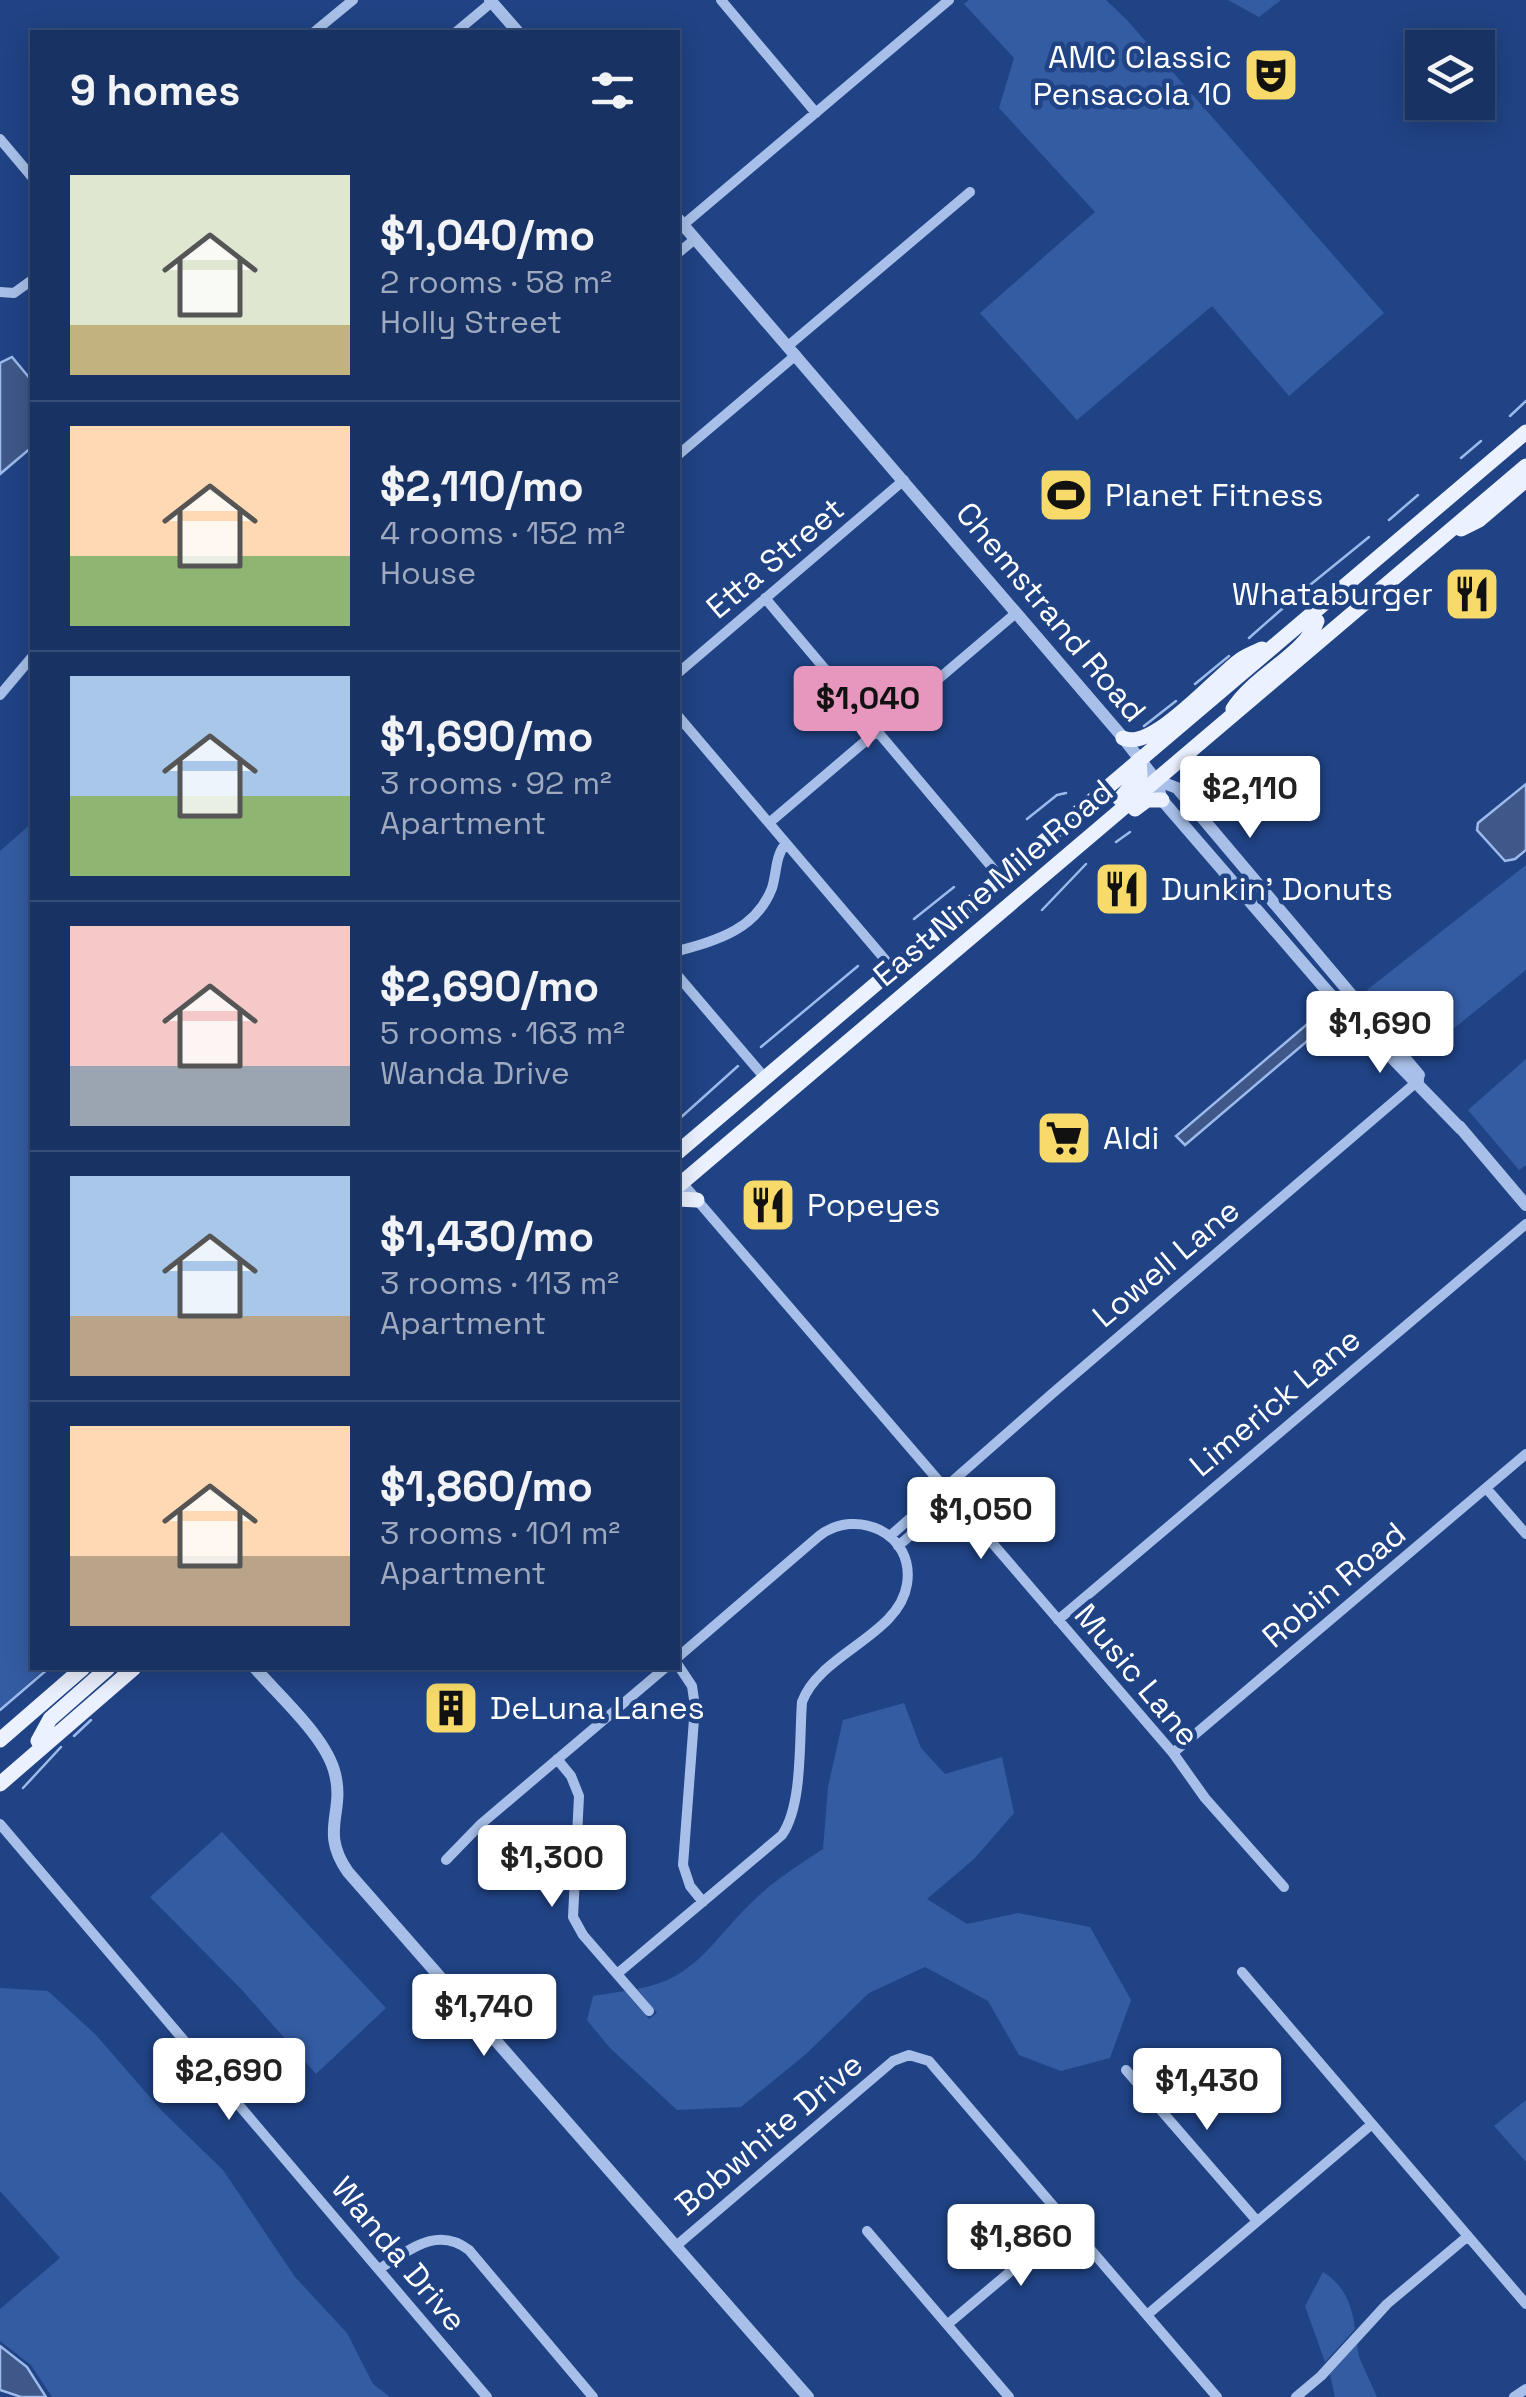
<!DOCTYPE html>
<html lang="en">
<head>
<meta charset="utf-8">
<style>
  body { margin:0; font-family:"Space Grotesk",sans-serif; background:#253e6d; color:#f1f3f6; height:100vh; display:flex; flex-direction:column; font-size:38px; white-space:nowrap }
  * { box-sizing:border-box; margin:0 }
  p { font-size:32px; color:#9faabf }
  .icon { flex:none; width:55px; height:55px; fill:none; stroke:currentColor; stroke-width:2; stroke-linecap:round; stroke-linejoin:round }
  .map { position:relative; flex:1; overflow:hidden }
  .drawer { position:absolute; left:30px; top:30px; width:650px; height:1640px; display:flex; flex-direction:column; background:#183264; border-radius:0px; box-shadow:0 5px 25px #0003,0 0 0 2px #364d78 }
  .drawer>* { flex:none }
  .tools { position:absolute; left:1405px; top:30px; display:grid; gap:20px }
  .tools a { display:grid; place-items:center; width:90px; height:90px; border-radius:0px; background:#183264; box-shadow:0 5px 25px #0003,0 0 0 2px #364d78; font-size:50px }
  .price { position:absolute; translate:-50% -85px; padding:0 22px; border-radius:10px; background:#fff; color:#222; font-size:32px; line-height:65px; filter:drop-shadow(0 2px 5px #0008) }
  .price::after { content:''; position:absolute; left:50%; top:60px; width:30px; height:22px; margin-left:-15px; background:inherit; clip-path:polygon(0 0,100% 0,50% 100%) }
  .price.selected { background:#e797bd; color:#111 }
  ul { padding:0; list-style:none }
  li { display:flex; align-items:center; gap:30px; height:250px; padding:0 40px }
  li+li { border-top:2px solid #364d78 }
  li span { display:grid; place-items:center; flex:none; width:280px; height:200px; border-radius:0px; color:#555 }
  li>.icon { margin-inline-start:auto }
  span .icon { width:120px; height:120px; fill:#fffc; stroke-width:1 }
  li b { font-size:42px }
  h2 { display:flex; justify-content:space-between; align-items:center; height:120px; padding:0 40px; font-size:42px }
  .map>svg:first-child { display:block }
</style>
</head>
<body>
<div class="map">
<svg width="1526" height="2397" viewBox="0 0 1526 2397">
  <rect width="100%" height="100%" fill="#204385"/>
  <path fill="#345ca2" d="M969,0H1106L1127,20L1384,313L1289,396L1212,306L1077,420L980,313L1095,212L999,108L1014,58L964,4Z
    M1228,0H1281L1259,17Z
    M32,823V1668H46L0,1708V851Z
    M1526,865V970L1421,1055L1367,990Z
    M1526,1059V1165L1519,1170L1468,1110Z
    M904,1703L921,1748L945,1774L1002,1757L1014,1813L974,1859L927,1899L967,1924L1018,1913L1090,1927L1131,2000L1110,2058L1061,2071L1019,2055L988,2001L925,1967L869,1993L806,2054L741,2107L677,2110L610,2048L587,2020L593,1996L625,1991L649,2019L657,2013L637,1989C694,1979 710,1944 748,1906C770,1883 797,1866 823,1849L828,1787L843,1720Z
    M222,1832L386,2008L316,2074L242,1990L150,1897Z
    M0,1988L48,1991L96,2035L162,2111L223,2170L295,2277L347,2333L373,2384L390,2397H52L31,2365L0,2341V2309L60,2258L0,2191Z
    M1526,2100V2162L1494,2126Z
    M1323,2272C1344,2285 1352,2304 1355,2329L1325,2362L1305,2306Z
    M1357,2344L1359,2357L1377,2397H1335L1330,2374Z"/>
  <path fill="#3f5889" stroke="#9cbaeb" stroke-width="2.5" d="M12,357L32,381V447L0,474V363Z
    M1526,784V850L1515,859L1505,861L1477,830L1478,823Z
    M1318,1015L1326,1025L1185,1145L1176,1136Z
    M0,2346L27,2367L46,2397H21L0,2390Z"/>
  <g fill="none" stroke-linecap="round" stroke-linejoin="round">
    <path stroke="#9cbaeb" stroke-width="2.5" d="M1510,416L1526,401
      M1461,458L1481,441
      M1389,520L1418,495
      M1310,585L1369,537
      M1249,638L1283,608
      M1195,684L1229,656
      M1144,726L1176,701
      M1027,819L1057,795L1066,793
      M1116,842L1130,832
      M1042,910L1086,864
      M914,919L954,887
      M761,1047L858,966
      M678,1120L738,1066
      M0,1710L49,1668
      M74,1736L91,1720
      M23,1788L61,1747"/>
    <path stroke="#a8c0e9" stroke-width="10" d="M721,0L816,113
      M314,32L353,0
      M456,32L492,2
      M0,139L32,177
      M683,225L949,0
      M678,253L695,239
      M0,292L14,293L32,280
      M788,346L970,192
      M678,455L796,355
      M765,598L1001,878
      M678,673L904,480
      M0,695L32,657
      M678,716L893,969
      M769,823L1016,613
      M678,951C717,940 756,930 772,888C777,872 775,856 786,843
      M678,976L765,1078
      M678,1178L1173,1753L1205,1798L1284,1887
      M1486,1488L1526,1534
      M890,1536L1054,1392L1419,1080
      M898,1546L953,1499
      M1058,1620L1526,1224
      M678,1665L692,1686L695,1706L683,1865L690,1886L703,1902
      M1173,1753L1526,1454
      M557,1759L571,1776L579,1796L573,1917L583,1935L649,2011
      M0,1824L487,2397
      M446,1860L481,1824L665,1668
      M1242,1972L1526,2304
      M617,1974L782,1835C803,1805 799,1740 802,1702C819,1654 900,1635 907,1584C915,1533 856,1507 819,1536L678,1657
      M1126,2070L1257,2221
      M867,2231L1009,2397
      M676,2246L893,2061L909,2055L929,2061L1217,2397
      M379,2269C409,2251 436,2225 469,2250L593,2397
      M1147,2315L1372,2124
      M948,2324L1068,2223
      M1296,2397L1321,2376L1387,2304L1468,2236
      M1514,2397L1526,2389"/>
    <path stroke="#a8c0e9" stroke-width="12" d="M490,0L518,32
      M678,219L1120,734L1156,780L1162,800L1328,992L1461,1129
      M1156,780L1177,788L1419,1075
      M1459,1126L1526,1205
      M255,1668C279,1696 327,1738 335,1774C345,1813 319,1831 348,1872L808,2397"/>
    <path stroke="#ebf1fe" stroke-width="15" d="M1461,529L1479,520L1526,480
      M1233,709C1253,676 1306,654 1317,621
      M1123,738C1152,752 1216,677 1240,660C1247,655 1255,652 1262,649
      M1120,799L1140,775L1139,760
      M1135,809L1147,800H1162
      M678,1152L1526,432
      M678,1186L1526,466
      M678,1199L697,1200
      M0,1740L83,1668
      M38,1741L50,1719L108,1668
      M0,1784L134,1668"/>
  </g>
  <defs>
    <g id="theatre-square" transform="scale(2.875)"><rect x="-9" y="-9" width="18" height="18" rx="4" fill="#f7da69" stroke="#204385"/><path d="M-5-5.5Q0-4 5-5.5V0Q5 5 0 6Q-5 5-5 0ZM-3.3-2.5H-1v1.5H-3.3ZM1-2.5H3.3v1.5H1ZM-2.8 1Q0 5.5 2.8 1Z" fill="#111"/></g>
    <g id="stadium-square" transform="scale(2.875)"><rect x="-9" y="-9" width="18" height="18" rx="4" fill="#f7da69" stroke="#204385"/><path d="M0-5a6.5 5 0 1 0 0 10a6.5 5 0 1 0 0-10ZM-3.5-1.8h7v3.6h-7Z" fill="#111"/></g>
    <g id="restaurant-square" transform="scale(2.875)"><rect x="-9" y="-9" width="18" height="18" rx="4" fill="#f7da69" stroke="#204385"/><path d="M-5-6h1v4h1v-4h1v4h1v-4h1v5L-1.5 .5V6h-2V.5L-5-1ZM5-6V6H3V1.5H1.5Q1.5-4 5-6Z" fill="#111"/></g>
    <g id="supermarket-square" transform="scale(2.875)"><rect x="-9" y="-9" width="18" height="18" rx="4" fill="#f7da69" stroke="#204385"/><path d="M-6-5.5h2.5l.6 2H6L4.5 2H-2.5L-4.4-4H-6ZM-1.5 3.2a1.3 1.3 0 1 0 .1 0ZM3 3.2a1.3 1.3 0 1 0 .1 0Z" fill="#111"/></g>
    <g id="building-square" transform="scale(2.875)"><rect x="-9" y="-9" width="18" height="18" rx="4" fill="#f7da69" stroke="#204385"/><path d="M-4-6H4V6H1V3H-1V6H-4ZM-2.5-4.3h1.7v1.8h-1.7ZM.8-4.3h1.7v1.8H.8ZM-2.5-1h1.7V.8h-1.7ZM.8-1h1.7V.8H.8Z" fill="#111"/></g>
  </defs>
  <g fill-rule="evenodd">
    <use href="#theatre-square" x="1271" y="75"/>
    <use href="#stadium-square" x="1066" y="495"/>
    <use href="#restaurant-square" x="1472" y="594"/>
    <use href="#restaurant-square" x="1122" y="889"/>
    <use href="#supermarket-square" x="1064" y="1138"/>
    <use href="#restaurant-square" x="768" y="1205"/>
    <use href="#building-square" x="451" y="1708"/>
  </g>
  <g text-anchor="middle" stroke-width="9" stroke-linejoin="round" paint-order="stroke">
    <g font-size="32" fill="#fff" stroke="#204385" text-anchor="start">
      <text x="1232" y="68" text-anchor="end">AMC Classic<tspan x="1232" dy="37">Pensacola 10</tspan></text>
      <text x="1105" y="506">Planet Fitness</text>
      <text x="1433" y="605" text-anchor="end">Whataburger</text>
      <text x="1161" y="900">Dunkin' Donuts</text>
      <text x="1103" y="1149">Aldi</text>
      <text x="807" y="1216">Popeyes</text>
      <text x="490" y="1719">DeLuna Lanes</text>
    </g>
    <g font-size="32" fill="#fff" stroke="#204385">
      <text transform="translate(775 558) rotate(-40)" y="11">Etta Street</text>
      <text transform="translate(1051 612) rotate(50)" y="11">Chemstrand Road</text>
      <text transform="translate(993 883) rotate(-40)" y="11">East Nine Mile Road</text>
      <text transform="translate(1166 1263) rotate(-40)" y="11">Lowell Lane</text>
      <text transform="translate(1275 1402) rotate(-40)" y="11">Limerick Lane</text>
      <text transform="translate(1334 1585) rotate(-40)" y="11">Robin Road</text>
      <text transform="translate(1137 1675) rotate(50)" y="11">Music Lane</text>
      <text transform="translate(769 2134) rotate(-40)" y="11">Bobwhite Drive</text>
      <text transform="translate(399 2254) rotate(50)" y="11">Wanda Drive</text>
    </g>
  </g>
</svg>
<div class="tools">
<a><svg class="icon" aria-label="layers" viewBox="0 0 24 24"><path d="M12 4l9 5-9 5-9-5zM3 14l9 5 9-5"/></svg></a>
</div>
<b class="price selected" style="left:868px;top:751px">$1,040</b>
<b class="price" style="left:1250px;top:841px">$2,110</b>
<b class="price" style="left:1380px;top:1076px">$1,690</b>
<b class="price" style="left:981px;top:1562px">$1,050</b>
<b class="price" style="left:552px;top:1910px">$1,300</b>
<b class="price" style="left:484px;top:2059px">$1,740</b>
<b class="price" style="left:229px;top:2123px">$2,690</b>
<b class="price" style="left:1207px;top:2133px">$1,430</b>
<b class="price" style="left:1021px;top:2289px">$1,860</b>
<section class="drawer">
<h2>9 homes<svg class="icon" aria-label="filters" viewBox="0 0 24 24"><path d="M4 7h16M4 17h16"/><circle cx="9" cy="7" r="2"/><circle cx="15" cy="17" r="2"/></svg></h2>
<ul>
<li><span style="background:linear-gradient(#dfe7d0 75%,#c2b280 0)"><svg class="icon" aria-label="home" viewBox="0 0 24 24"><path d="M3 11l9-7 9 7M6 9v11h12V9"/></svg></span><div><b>$1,040/mo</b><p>2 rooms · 58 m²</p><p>Holly Street</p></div></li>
<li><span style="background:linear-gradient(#ffd9b3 65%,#8fb573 0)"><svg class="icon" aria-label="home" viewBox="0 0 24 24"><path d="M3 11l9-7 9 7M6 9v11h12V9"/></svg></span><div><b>$2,110/mo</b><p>4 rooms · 152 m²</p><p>House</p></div></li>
<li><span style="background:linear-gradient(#a9c7e8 60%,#8fb573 0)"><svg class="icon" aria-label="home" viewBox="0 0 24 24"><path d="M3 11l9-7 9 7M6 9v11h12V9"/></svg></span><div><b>$1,690/mo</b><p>3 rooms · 92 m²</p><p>Apartment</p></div></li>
<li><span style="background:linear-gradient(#f6c9c9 70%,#9aa5b1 0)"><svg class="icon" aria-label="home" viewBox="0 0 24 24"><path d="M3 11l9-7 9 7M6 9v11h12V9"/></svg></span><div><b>$2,690/mo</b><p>5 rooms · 163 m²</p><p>Wanda Drive</p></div></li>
<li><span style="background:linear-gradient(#a9c7e8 70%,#b9a48a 0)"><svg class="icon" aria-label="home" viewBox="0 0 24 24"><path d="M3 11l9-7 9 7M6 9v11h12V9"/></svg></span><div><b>$1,430/mo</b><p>3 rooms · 113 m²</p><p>Apartment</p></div></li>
<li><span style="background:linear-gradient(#ffd9b3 65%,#b9a48a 0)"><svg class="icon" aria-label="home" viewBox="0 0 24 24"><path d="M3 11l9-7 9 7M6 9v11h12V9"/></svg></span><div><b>$1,860/mo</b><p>3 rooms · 101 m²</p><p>Apartment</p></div></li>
</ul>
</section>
</div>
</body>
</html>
